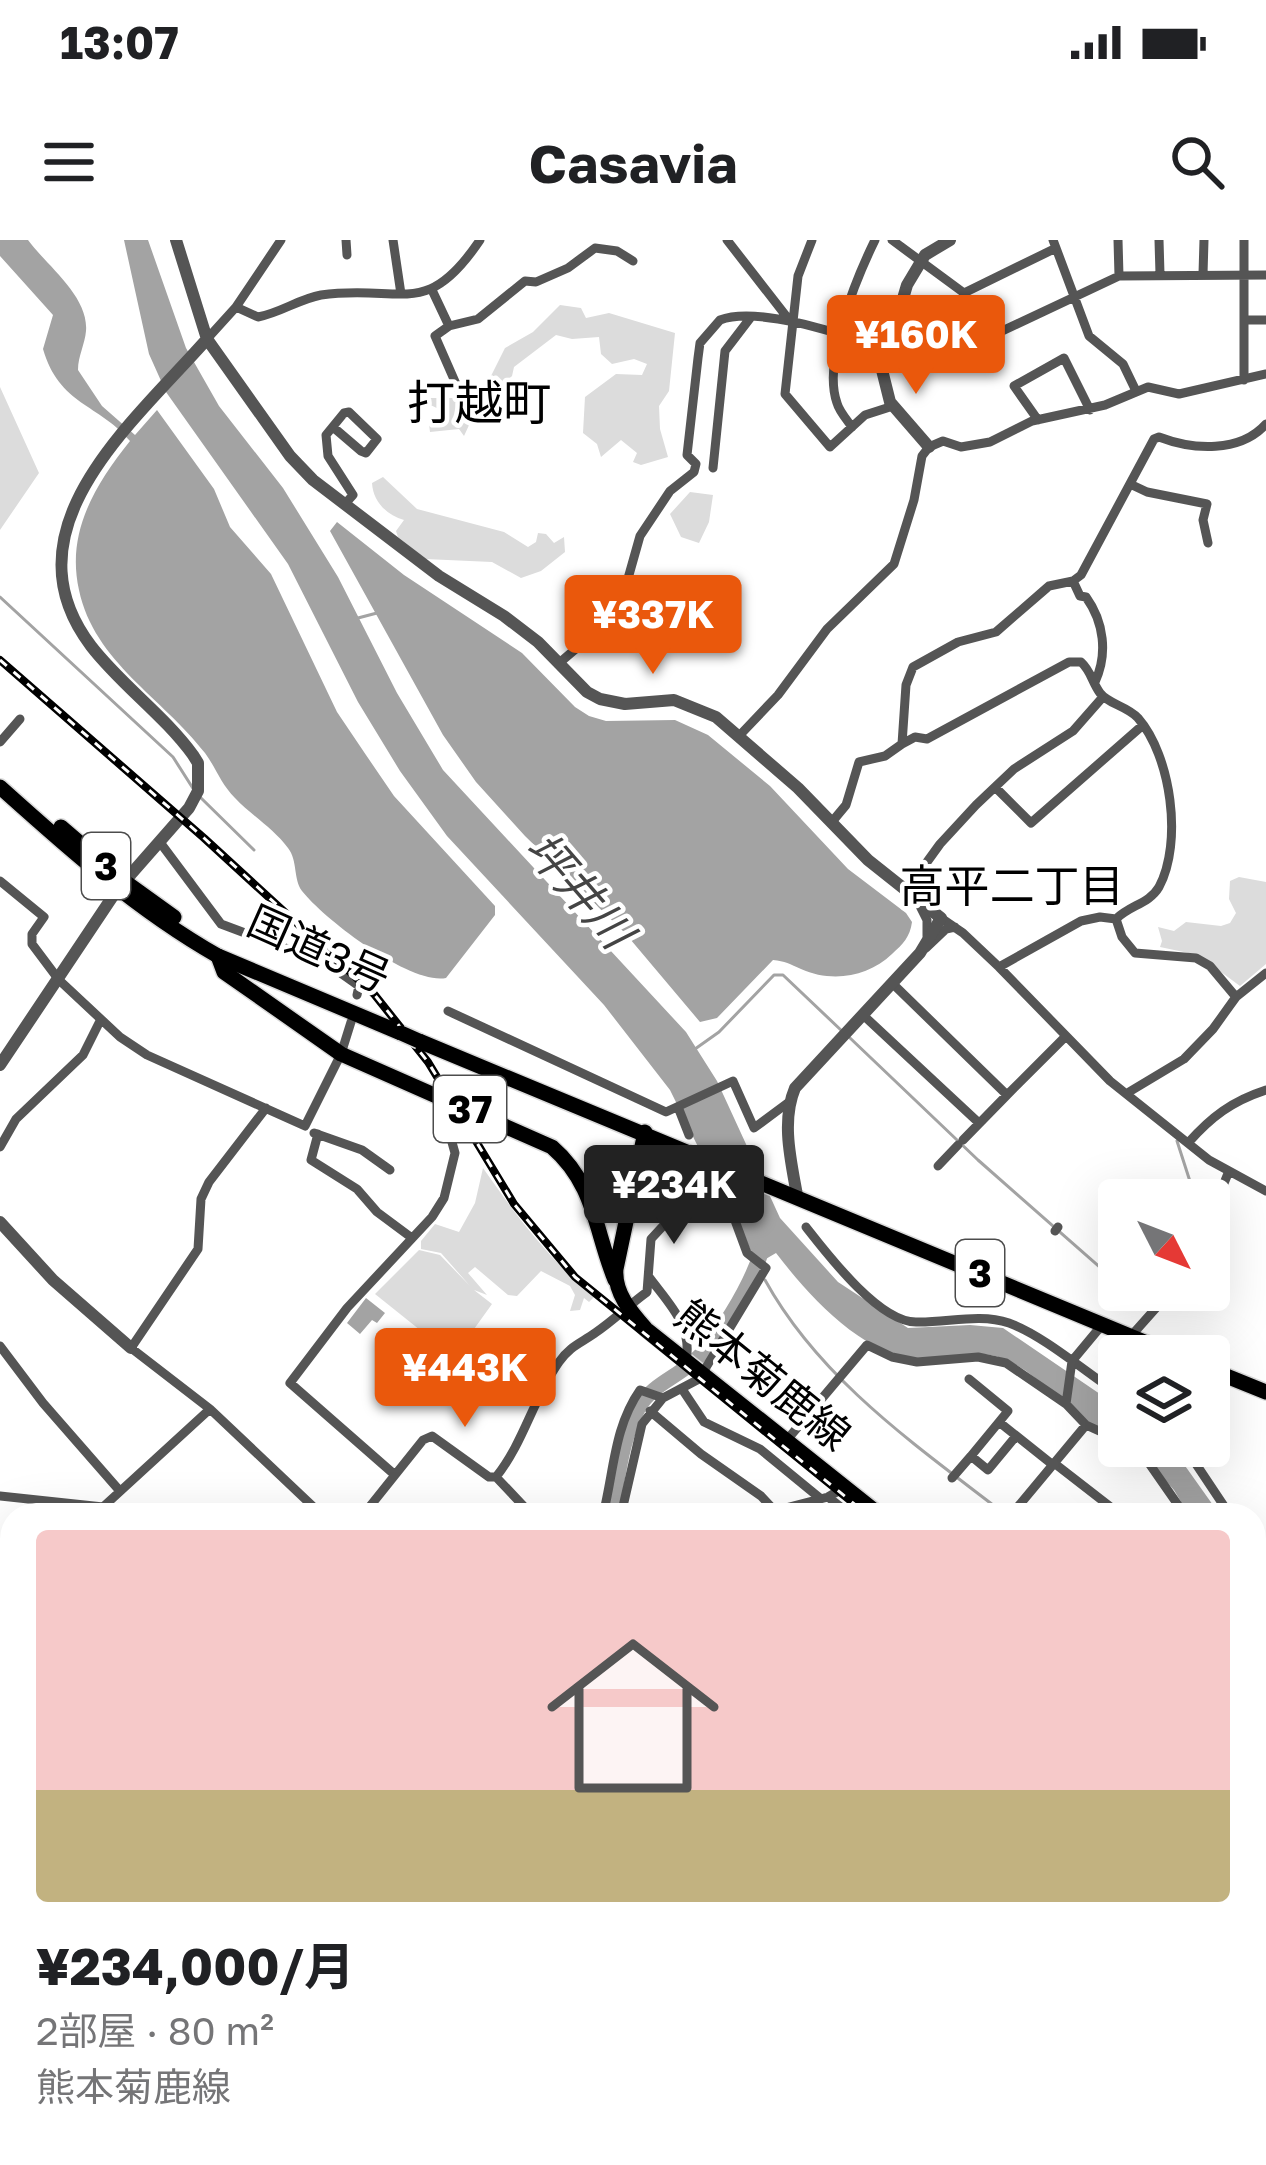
<!DOCTYPE html>
<html lang="ja">
<head>
<meta charset="utf-8">
<style>
  body { margin:0; font-family:"Golos Text","Noto Sans JP",sans-serif; background:#f2f2f2; color:#202124; height:100vh; display:flex; flex-direction:column; font-size:45px; white-space:nowrap }
  * { box-sizing:border-box; margin:0 }
  p { font-size:39px; color:#757577 }
  .icon { flex:none; width:66px; height:66px; fill:none; stroke:currentColor; stroke-width:2; stroke-linecap:round; stroke-linejoin:round }
  .map { position:relative; flex:1; overflow:hidden }
  .panel { position:absolute; left:0px; top:1263px; width:1266px; height:663px; display:flex; flex-direction:column; background:#fff; border-radius:36px 36px 0 0; box-shadow:0 12px 48px #0002 }
  .panel>* { flex:none }
  .needle { width:78px; rotate:132deg }
  .controls { position:absolute; left:1098px; top:939px; display:grid; gap:24px }
  .controls a { display:grid; place-items:center; width:132px; height:132px; border-radius:12px; background:#fff; box-shadow:0 12px 48px #0002; font-size:60px }
  .price { position:absolute; translate:-50% -102px; padding:0 27px; border-radius:12px; background:#ea580c; color:#fff; font-size:39px; line-height:78px; filter:drop-shadow(0 3px 6px #0008) }
  .price::after { content:''; position:absolute; left:50%; top:72px; width:36px; height:27px; margin-left:-18px; background:inherit; clip-path:polygon(0 0,100% 0,50% 100%) }
  .price.on { background:#222; color:#fff }
  ul { padding:0; list-style:none }
  li { display:grid; align-content:center; gap:24px; height:636px; padding:0 36px }
  li+li { border-top:3px solid #e0e0e0 }
  li span { display:grid; place-items:center; height:372px; border-radius:12px; color:#555 }
  li>.icon { margin-inline-start:auto }
  span .icon { width:216px; height:216px; fill:#fffc; stroke-width:1 }
  li b { font-size:51px }
  .status { display:flex; justify-content:space-between; align-items:center; height:84px; padding:0 60px; background:#fff; direction:ltr }
  .status svg { height:33px; fill:currentColor }
  header { display:flex; justify-content:space-between; align-items:center; height:156px; padding:0 36px; background:#fff; font-size:54px; font-weight:700 }
  .map>svg:first-child { display:block }
</style>
</head>
<body>
<div class="status"><b>13:07</b><svg viewBox="0 0 49 12"><path d="M0 12V9h3v3zM5 12V6h3v6zM10 12V3h3v9zM15 12V0h3v12zM26 1h20v11H26zM47 4h2v5h-2z"/></svg></div>
<header><svg class="icon" aria-label="menu" viewBox="0 0 24 24"><path d="M4 6h16M4 12h16M4 18h16"/></svg>Casavia<svg class="icon" aria-label="search" viewBox="0 0 24 24"><circle cx="10" cy="10" r="6"/><path d="M15 15l6 6"/></svg></header>
<div class="map">
<svg width="1266" height="1925" viewBox="0 0 1266 1925">
  <rect width="100%" height="100%" fill="#fff"/>
  <path fill="#dcdcdc" d="M560,65L581,68L586,78L609,73L675,93L669,151L659,166L660,189L668,217L641,225L633,222L637,213L621,200L601,217L597,204L583,193L585,157L616,134L642,135L647,124L634,119L612,124L601,114L599,97L572,99L556,95L514,127L512,136L476,170L464,196L459,189L430,192L429,184L445,181L447,173L416,158H474L485,148L505,108L533,92Z
    M0,147L39,233L0,290Z
    M383,237L417,269L504,292L528,307L536,302L538,293L546,294L554,303L564,297L565,312L541,331L521,338L492,322L425,319L398,297L396,291L404,280C387,275 373,262 372,243Z
    M690,252L713,255L709,282L699,303L681,297L670,274Z
    M1239,637L1266,642V724L1240,746L1198,715L1160,707L1162,701L1158,687L1174,691L1186,682L1221,686L1230,683L1236,673L1229,659L1230,641Z
    M483,928C518,978 547,1017 594,1057L589,1062L584,1058L580,1070L570,1071L575,1055L570,1046L541,1031L517,1056L508,1055L475,1027L468,1033L487,1055L474,1050L492,1064L464,1103L461,1101L450,1114L375,1054L419,1010L440,1015L470,1046L441,1013L421,1009V1001L435,984L459,992L475,963Z
    M0,1809L12,1828V1914H79L86,1925H0Z"/>
  <path fill="#a3a3a3" d="M0,0H28C46,25 89,56 86,91C85,104 78,116 78,130L102,166L135,195L157,170L214,249L230,287L271,334L337,472L366,515L394,556L495,666V675L446,738C410,745 324,679 302,651C293,639 298,621 288,608C274,589 251,575 235,558C221,544 216,528 205,513C163,458 94,422 79,350C66,292 95,245 130,201C99,164 59,165 43,109L53,75L0,16Z
    M124,0H148L186,108L219,166L283,248L338,337L397,453L443,530L686,792L717,841L780,978L838,1042L908,1088L970,1085L1003,1088L1119,1167V1196C1108,1191 1095,1188 1085,1181C1057,1162 1038,1133 1004,1119C977,1108 950,1119 922,1119C864,1118 809,1056 776,1013L764,1020L751,1012L722,938L709,929L670,850L604,765L447,596L400,531L358,462L288,324L166,152L149,114Z
    M337,282L404,335L522,413L575,467L589,476L606,481L675,480L708,495L770,546L848,629L906,673L912,682C910,697 903,704 892,714C868,737 832,743 801,729C790,724 785,721 773,720L717,778L700,782L625,693L525,596L476,542L443,495L330,291Z
    M366,1058L385,1073L377,1083L372,1080L360,1094L347,1083Z
    M1135,1206H1171L1220,1275H1189L1174,1250Z
    M1254,1322L1266,1339V1391L1254,1375Z"/>
  <g fill="none" stroke-linecap="round" stroke-linejoin="round">
    <path stroke="#a3a3a3" stroke-width="3" d="M0,357L173,517L194,550
      M358,378L377,373
      M200,557L254,610
      M850,798L978,920L1119,1044
      M695,809L719,792L774,735H783L843,792
      M1177,901L1196,960
      M765,1040C820,1140 917,1206 1006,1275
      M1126,1050L1148,1069L1154,1065
      M1254,1472L1266,1481"/>
    <path stroke="#a3a3a3" stroke-width="15" d="M611,1275C618,1240 621,1199 639,1167C651,1147 670,1140 688,1126C717,1105 751,1045 762,1010
      M0,1405L12,1407
      M354,1925V1914"/>
    <g stroke="#dbdbdb" stroke-width="18">
      <path id="primary" d="M218,716L224,732L341,814L552,907C595,944 595,991 615,1040
        M645,892L616,1029C614,1053 631,1072 646,1089L880,1275
        M1254,1575L1266,1590"/>
    </g>
    <g stroke="#dbdbdb" stroke-width="18">
      <path id="trunk" d="M0,547C69,609 137,670 218,716L401,793
        M61,587L124,641L174,677
        M419,801L1178,1116
        M1209,1129L1266,1152"/>
    </g>
    <path stroke="#555" stroke-width="9" d="M346,0L347,15
      M393,0L401,54
      M727,0L790,81
      M812,0L798,36L785,154L830,207L865,175L893,166
      M892,0L964,53
      M1053,0L1089,96L1123,124L1136,151
      M1118,0L1119,36
      M1159,0L1160,34
      M1203,34L1204,0
      M432,50L449,86L478,79L525,41L536,42L568,28L595,8L617,11L633,21
      M236,67L258,77C280,73 299,59 321,55C401,43 425,82 480,0
      M1244,80H1266
      M449,86L435,96L460,153
      M207,99L236,67L281,0
      M962,112L953,94L964,53L1056,8
      M1244,140V0
      M1038,180L1014,146L1064,118L1090,170
      M333,187L361,211L366,213L377,199L349,172L344,173L326,195L328,216L353,255L344,265
      M852,187C847,180 839,171 837,163C822,121 856,39 875,0
      M713,228L725,111L751,77
      M1130,244L1147,252L1207,264L1203,280L1208,303
      M1073,341L1080,356L1086,357C1104,382 1108,414 1095,442
      M558,424L585,401L627,342L640,296L670,251L694,232L696,224L687,215L698,118L700,103L720,80C767,62 883,110 934,123L1119,36L1266,35
      M739,496L778,455L827,389L894,324L914,260L922,216L929,207L943,201L961,207L990,202L1032,181L1105,165L1148,147L1179,154L1266,134
      M0,502L20,479
      M902,504L915,497L927,499L1069,422H1081C1091,431 1092,442 1100,453C1108,464 1127,466 1138,478C1171,516 1183,602 1159,647C1149,664 1130,665 1116,679L1100,677L1081,681L999,727
      M996,548L1031,583L1143,485
      M831,583L846,565L859,522L885,516L902,504L906,445L913,427L958,402L996,392L1049,346L1073,341L1081,335L1154,199L1159,197C1193,210 1240,213 1266,184
      M159,601L221,684L328,724L359,746L357,755
      M0,641L44,677L32,694V704L59,740L120,797L147,815L305,886L341,814L351,782
      M906,651L940,604L976,565L1014,529L1073,491L1102,458
      M918,662L927,680V696
      M941,678L963,693L999,727L1110,841L1209,920L1266,951
      M1116,679L1122,697L1135,713L1196,718L1210,726L1236,757
      M926,708L946,689L955,687
      M892,743L1007,855L1066,796
      M448,771L666,872L733,841L754,888L789,862
      M863,775L979,883
      M1129,852L1184,819L1213,789L1236,757L1266,733
      M678,867L689,895
      M266,868L209,942L201,959L198,1009L131,1108L210,1169L322,1275
      M314,893L362,910L390,930
      M318,894L311,920L357,949L377,972L412,998
      M963,900L1007,855
      M1188,903C1211,877 1232,861 1266,850
      M0,907L16,879L83,815L100,781
      M938,926L958,905
      M1209,980L1229,931
      M806,987C828,1015 879,1082 916,1082C947,1083 979,1073 1009,1083C1043,1095 1088,1134 1119,1154
      M1055,991L1058,987
      M649,1037C669,1064 693,1086 686,1121
      M1131,1096L1172,1050
      M0,1106L43,1163L119,1250
      M969,1139L1008,1171L999,1182
      M682,1149L704,1182L760,1209L821,1259
      M1066,1164L1072,1121L1102,1085
      M650,1171L701,1214L761,1256L775,1271
      M786,1201L867,1105L892,1117L917,1122L978,1117L1006,1123L1066,1164L1086,1185L1119,1200
      M1129,1206L1146,1219L1185,1275
      M1184,1206L1230,1275
      M971,1216L999,1182L1053,1225
      M1054,1223L1121,1275
      M395,1235L290,1143L347,1068L432,977L444,958L455,913L439,856
      M496,1237C524,1202 533,1159 559,1122C570,1106 581,1103 595,1093C613,1081 629,1065 647,1052L651,999L700,946L704,931
      M952,1238L971,1216L988,1230L1016,1196
      M0,1256L103,1267L109,1275
      M828,1257L851,1275
      M103,1267L210,1169
      M363,1275L423,1200L432,1196L489,1237H496L532,1275
      M603,1275C614,1231 614,1187 640,1150L663,1158
      M621,1275L642,1184L663,1158L699,1139L766,1028L747,1013L720,940L704,935
      M759,1275L828,1257L845,1247
      M1011,1275L1086,1185
      M1254,1308L1266,1325
      M1254,1381L1266,1396
      M0,1400H12
      M0,1493L12,1473
      M1254,1551L1259,1534L1262,1470L1266,1462
      M0,1576L12,1587
      M1254,1611L1266,1633
      M1254,1700L1266,1688
      M0,1753L12,1748
      M1254,1760L1266,1746
      M1254,1763L1266,1773
      M0,1766L12,1785
      M1254,1852L1256,1854
      M114,1914L121,1925
      M348,1914V1925
      M360,1914L361,1925
      M777,1914L795,1925L799,1914
      M976,1914L993,1925
      M1073,1914L1080,1925
      M1138,1914L1148,1925
      M1175,1914L1185,1924L1195,1914
      M1228,1914L1239,1925
      M873,1918L878,1914
      M152,1925L186,1919L206,1925
      M279,1925L293,1914
      M428,1925L431,1914
      M615,1925L617,1914
      M704,1925L714,1914
      M1108,1925L1116,1914"/>
    <path stroke="#555" stroke-width="12" d="M176,0L207,99L290,216L313,240L439,336L504,376L538,402L587,452L600,459L625,464L674,460L716,477L798,548L868,620L941,678L920,713L795,848C781,881 791,921 797,955
      M929,207L890,162L882,130L907,45L925,15L950,0
      M0,825L117,650L189,568L198,551V523L193,515C164,475 121,445 91,406C2,289 135,181 207,99
      M0,982L53,1040L131,1108
      M509,1914L515,1925"/>
    <use href="#primary" stroke="#000" stroke-width="15"/>
    <use href="#trunk" stroke="#000" stroke-width="15"/>
    <g stroke="#000" stroke-width="8">
      <path id="rail" d="M0,420L204,598L374,754L428,822L514,964L575,1037L868,1275
        M1254,1595L1266,1614"/>
    </g>
    <use href="#rail" stroke="#fff" stroke-width="3" stroke-dasharray="9" stroke-linecap="butt"/>
    <g stroke="#dbdbdb" stroke-width="18" stroke-linecap="butt">
      <path id="trunk-bridge" d="M401,793L419,801"/>
    </g>
    <use href="#trunk-bridge" stroke="#000" stroke-width="15"/>
  </g>
  <g text-anchor="middle" stroke-width="9" stroke-linejoin="round" paint-order="stroke">
    <g fill="#fff" stroke="#4c4c4c" stroke-width="3">
      <rect x="82" y="593" width="48" height="66" rx="9"/>
      <rect x="434" y="836" width="72" height="66" rx="9"/>
      <rect x="956" y="1000" width="48" height="66" rx="9"/>
    </g>
    <g font-size="39" font-weight="bold" fill="#000">
      <text x="106" y="640">3</text>
      <text x="470" y="883">37</text>
      <text x="980" y="1047">3</text>
    </g>
    <g font-size="42" fill="#000" stroke="#fff">
      <text transform="translate(319 709) rotate(24)" y="15">国道3号</text>
      <text transform="translate(763 1135) rotate(39)" y="15">熊本菊鹿線</text>
    </g>
    <g font-size="45" fill="#000" stroke="#fff">
      <text x="1012" y="662">高平二丁目</text>
    </g>
    <g font-size="45" font-style="italic" fill="#444" stroke="#fff">
      <text transform="translate(579 650) rotate(49)" y="16">坪井川</text>
    </g>
    <g font-size="48" fill="#000" stroke="#fff">
      <text x="479" y="180">打越町</text>
    </g>
  </g>
</svg>
<div class="controls">
<a><svg class="needle" viewBox="-14 -14 28 28"><path d="M0-13l5 13h-10z" fill="#e53935"/><path d="M0 13l5-13h-10z" fill="#757577"/></svg></a>
<a><svg class="icon" aria-label="layers" viewBox="0 0 24 24"><path d="M12 4l9 5-9 5-9-5zM3 14l9 5 9-5"/></svg></a>
</div>
<b class="price" style="left:916px;top:157px">¥160K</b>
<b class="price" style="left:653px;top:437px">¥337K</b>
<b class="price on" style="left:674px;top:1007px">¥234K</b>
<b class="price" style="left:465px;top:1190px">¥443K</b>
<section class="panel">
<ul>
<li><span style="background:linear-gradient(#f6c9c9 70%,#c2b280 0)"><svg class="icon" aria-label="home" viewBox="0 0 24 24"><path d="M3 11l9-7 9 7M6 9v11h12V9"/></svg></span><div><b>¥234,000/月</b><p>2部屋 · 80 m²</p><p>熊本菊鹿線</p></div></li>
</ul>
</section>
</div>
</body>
</html>
